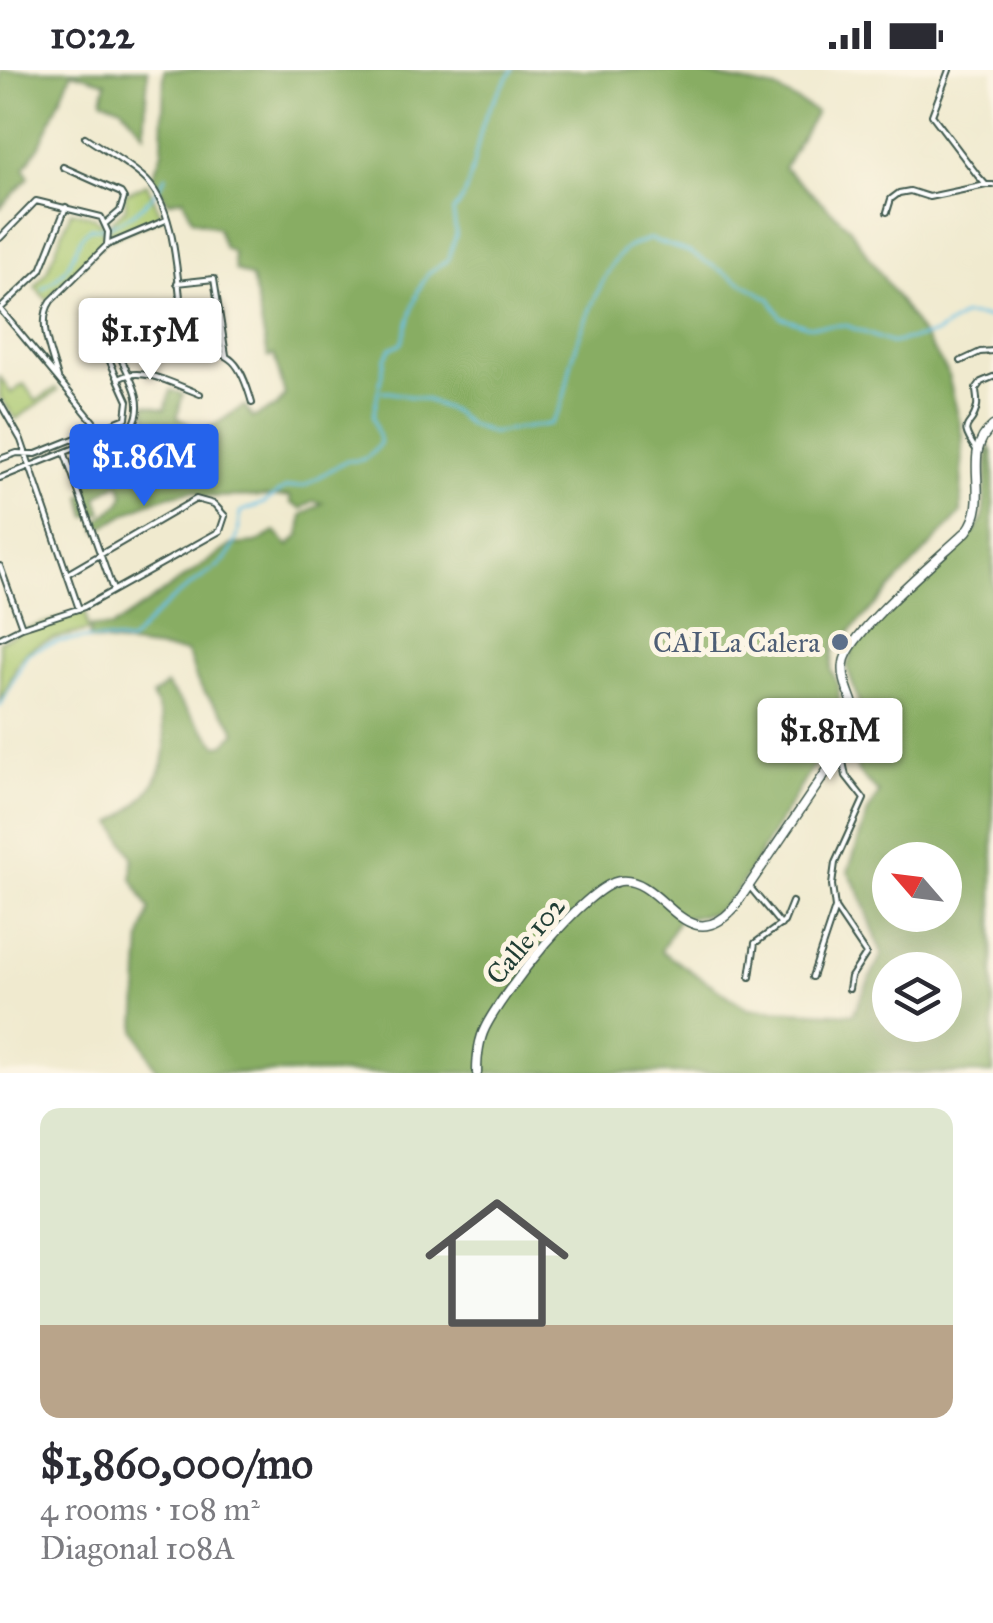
<!DOCTYPE html>
<html lang="en">
<head>
<meta charset="utf-8">
<style>
  body { margin:0; font-family:"IM FELL Great Primer",serif; background:#f2f2f3; color:#2b2b33; height:100vh; display:flex; flex-direction:column; font-size:38px; white-space:nowrap }
  * { box-sizing:border-box; margin:0 }
  p { font-size:32px; color:#7c7c81 }
  .icon { flex:none; width:55px; height:55px; fill:none; stroke:currentColor; stroke-width:2; stroke-linecap:round; stroke-linejoin:round }
  .map { position:relative; height:1003px; overflow:hidden }
  .sheet { display:flex; flex-direction:column; background:#fff; flex:1 }
  .sheet>* { flex:none }
  .needle { width:65px; rotate:298deg }
  .tools { position:absolute; left:872px; top:772px; display:grid; gap:20px }
  .tools a { display:grid; place-items:center; width:90px; height:90px; border-radius:50%; background:#fff; box-shadow:0 10px 40px #0002; font-size:50px }
  .price { position:absolute; translate:-50% -85px; padding:0 22px; border-radius:10px; background:#fff; color:#222; font-size:32px; line-height:65px; filter:drop-shadow(0 2px 5px #0008) }
  .price::after { content:''; position:absolute; left:50%; top:60px; width:30px; height:22px; margin-left:-15px; background:inherit; clip-path:polygon(0 0,100% 0,50% 100%) }
  .price.current { background:#2563eb; color:#fff }
  ul { padding:0; list-style:none }
  li { display:grid; align-content:center; gap:20px; height:530px; padding:0 40px }
  li+li { border-top:2px solid #e1e1e2 }
  li span { display:grid; place-items:center; height:310px; border-radius:20px; color:#555 }
  li>.icon { margin-inline-start:auto }
  span .icon { width:180px; height:180px; fill:#fffc; stroke-width:1 }
  li b { font-size:42px }
  .status { display:flex; justify-content:space-between; align-items:center; height:70px; padding:0 50px; background:#fff; direction:ltr }
  .status svg { height:28px; fill:currentColor }
  .map>svg:first-child { display:block }
</style>
</head>
<body>
<div class="status"><b>10:22</b><svg viewBox="0 0 49 12"><path d="M0 12V9h3v3zM5 12V6h3v6zM10 12V3h3v9zM15 12V0h3v12zM26 1h20v11H26zM47 4h2v5h-2z"/></svg></div>
<div class="map">
<svg width="993" height="1003" viewBox="0 0 993 1003">
  <rect width="100%" height="100%" fill="#fcf5e5"/>
  <filter id="ink" filterUnits="userSpaceOnUse"><feTurbulence type="fractalNoise" baseFrequency=".01" numOctaves="2"/><feDisplacementMap in="SourceGraphic" scale="20" xChannelSelector="R" yChannelSelector="G"/><feConvolveMatrix kernelMatrix="1 2 1 2 8 2 1 2 1" color-interpolation-filters="sRGB"/></filter>
  <filter id="wash" filterUnits="userSpaceOnUse"><feTurbulence type="fractalNoise" baseFrequency=".0048" numOctaves="4" result="noise"/><feDisplacementMap in="SourceGraphic" scale="40" xChannelSelector="R" yChannelSelector="G"/><feGaussianBlur stdDeviation="2.25" result="paint"/><feColorMatrix in="noise" values="0 0 0 0 0 0 0 0 0 0 0 0 0 0 0 0 0 1.4 0 .05"/><feComposite in="paint" operator="in"/></filter>
  <g filter="url(#wash)">
    <rect width="100%" height="100%" fill="#f0eacf"/>
    <path fill="#abc971" stroke="#658352" stroke-width="2.5" d="M147,114L162,147L109,169L110,153L126,138L125,124Z
      M71,141L94,147L102,154L104,170L47,230L35,217L47,201Z
      M116,246L145,255L142,264C128,260 115,259 114,277L107,281C101,265 98,254 116,246Z
      M0,307L11,323L24,314L36,331L56,318L58,321L16,349L0,327Z
      M85,541L88,561C63,567 29,569 17,595C11,608 8,619 0,631V571L25,559Z"/>
    <path fill="#88ad63" stroke="#54754c" stroke-width="2.5" fill-rule="evenodd" d="M0,0H148L144,63L122,37L102,30L106,12L72,2L40,75L24,98L29,107L0,138Z
      M164,0H685L776,19L816,42L784,98L848,156L947,301L963,366L961,443L847,565H840L834,575L831,600L839,616V654L737,821C712,850 714,843 679,848L661,881L748,939L853,944L882,884L860,822L848,802L868,742L879,723L858,702L852,673L859,650V633L847,597L855,574L976,460L983,448L989,375L993,384V1003H158L136,961L141,868L150,840L132,809L133,787L113,753C162,720 180,681 152,626L166,615L217,675L224,674L236,663C229,643 209,632 199,614C192,604 194,592 186,582L89,570L91,556L111,558L232,475L256,473L275,462L289,476L300,465L302,445L322,433L313,431L301,439L291,433L290,426L203,427L196,421C159,424 129,441 98,461L95,453L120,434L124,425L119,412L97,427L102,443L87,447L82,427L88,421L84,411L100,405L91,381L102,378L106,390L113,388L119,396L130,399L182,371L175,355L147,348L145,334L165,339L171,320L183,324L177,347C210,371 216,350 245,336L252,348L277,336L285,325L274,285L268,287L252,208L235,200L233,182L224,178L218,158L192,149L183,128L168,132L152,108L162,82ZM890,790H945V845H890ZM890,900H945V955H890Z"/>
    <g fill="none" stroke-linecap="round" stroke-linejoin="round">
      <path stroke="#6bc3e8" stroke-width="2.5" d="M43,219C53,211 62,205 68,195C77,181 76,169 90,158C123,159 151,133 166,106
        M383,321L427,330L454,342L469,355L492,363L550,354C563,338 565,324 569,304C574,276 604,194 627,178C633,174 642,172 649,169L689,182L770,229L781,247L808,256L845,255L891,273L935,264L964,245L993,248
        M0,637L27,584C62,563 93,569 130,572C143,558 161,538 176,526C212,497 240,495 240,442L264,433L285,418L304,416L347,390C363,393 371,387 380,373L373,347L385,288L391,278L402,273L418,221L428,203L448,190L456,165L453,141C474,120 474,78 484,50C491,32 502,16 513,0"/>
    </g>
  </g>
  <g filter="url(#ink)">
    <g fill="none" stroke-linecap="round" stroke-linejoin="round">
      <g stroke="#3e574b" stroke-width="8">
        <path id="street" d="M949,0L932,45L978,106L986,115H993
          M85,67C104,80 126,92 143,107C177,136 177,212 183,254L181,267
          M63,97L121,123L124,128L120,141L106,153
          M887,142L891,129L899,123L910,121L929,127L986,115
          M0,168L36,131L101,147L108,162L107,175
          M177,213L214,209L226,285
          M0,239L102,362
          M0,239L41,200L66,137
          M961,291L980,282L993,281
          M58,308C52,285 36,253 51,231L107,175L166,150
          M120,308C142,295 177,316 200,324
          M0,333L21,370L79,539
          M977,381C955,349 973,361 977,336C978,330 976,324 976,319L981,312L993,307
          M65,384L113,520
          M0,389L17,383L36,384L126,348L128,331L98,265L100,254L113,244L174,261L179,271C228,286 237,280 252,333
          M0,408L133,355C148,330 126,303 117,279C116,270 120,263 130,262L170,278L179,271
          M0,496L22,557
          M0,568L22,557L84,537L220,461L225,446L214,434L196,429L67,504
          M841,682L846,706L864,729L835,793L832,815L835,838L866,884L851,907L849,919
          M749,816L781,855
          M750,907L755,873L784,852L792,832
          M812,907L835,838"/>
      </g>
      <g stroke="#3e574b" stroke-width="11">
        <path id="primary" d="M477,1003C477,987 478,972 485,958C501,925 585,816 620,811C663,806 685,890 733,839L854,661C862,636 840,618 844,593C848,563 941,486 967,461C993,427 959,383 993,356"/>
      </g>
      <use href="#street" stroke="#fff" stroke-width="4"/>
      <use href="#primary" stroke="#fff" stroke-width="8"/>
    </g>
  </g>
  <circle fill="#5c6f8a" stroke="#fcf5e5" stroke-width="4" cx="840" cy="572" r="10"/>
  <g text-anchor="middle" stroke-width="10" stroke-linejoin="round" paint-order="stroke">
    <g font-size="28" fill="#4e5e75" stroke="#fcf5e5" text-anchor="end">
      <text x="820" y="582">CAI La Calera</text>
    </g>
    <g font-size="28" fill="#1f3d34" stroke="#fcf5e5">
      <text transform="translate(525 870) rotate(-50)" y="10">Calle 102</text>
    </g>
  </g>
</svg>
<div class="tools">
<a><svg class="needle" viewBox="-14 -14 28 28"><path d="M0-13l5 13h-10z" fill="#e53935"/><path d="M0 13l5-13h-10z" fill="#7c7c81"/></svg></a>
<a><svg class="icon" aria-label="layers" viewBox="0 0 24 24"><path d="M12 4l9 5-9 5-9-5zM3 14l9 5 9-5"/></svg></a>
</div>
<b class="price" style="left:150px;top:313px">$1.15M</b>
<b class="price current" style="left:144px;top:439px">$1.86M</b>
<b class="price" style="left:830px;top:713px">$1.81M</b>
</div>
<section class="sheet">
<ul>
<li><span style="background:linear-gradient(#dfe7d0 70%,#b9a48a 0)"><svg class="icon" aria-label="home" viewBox="0 0 24 24"><path d="M3 11l9-7 9 7M6 9v11h12V9"/></svg></span><div><b>$1,860,000/mo</b><p>4 rooms · 108 m²</p><p>Diagonal 108A</p></div></li>
</ul>
</section>
</body>
</html>
